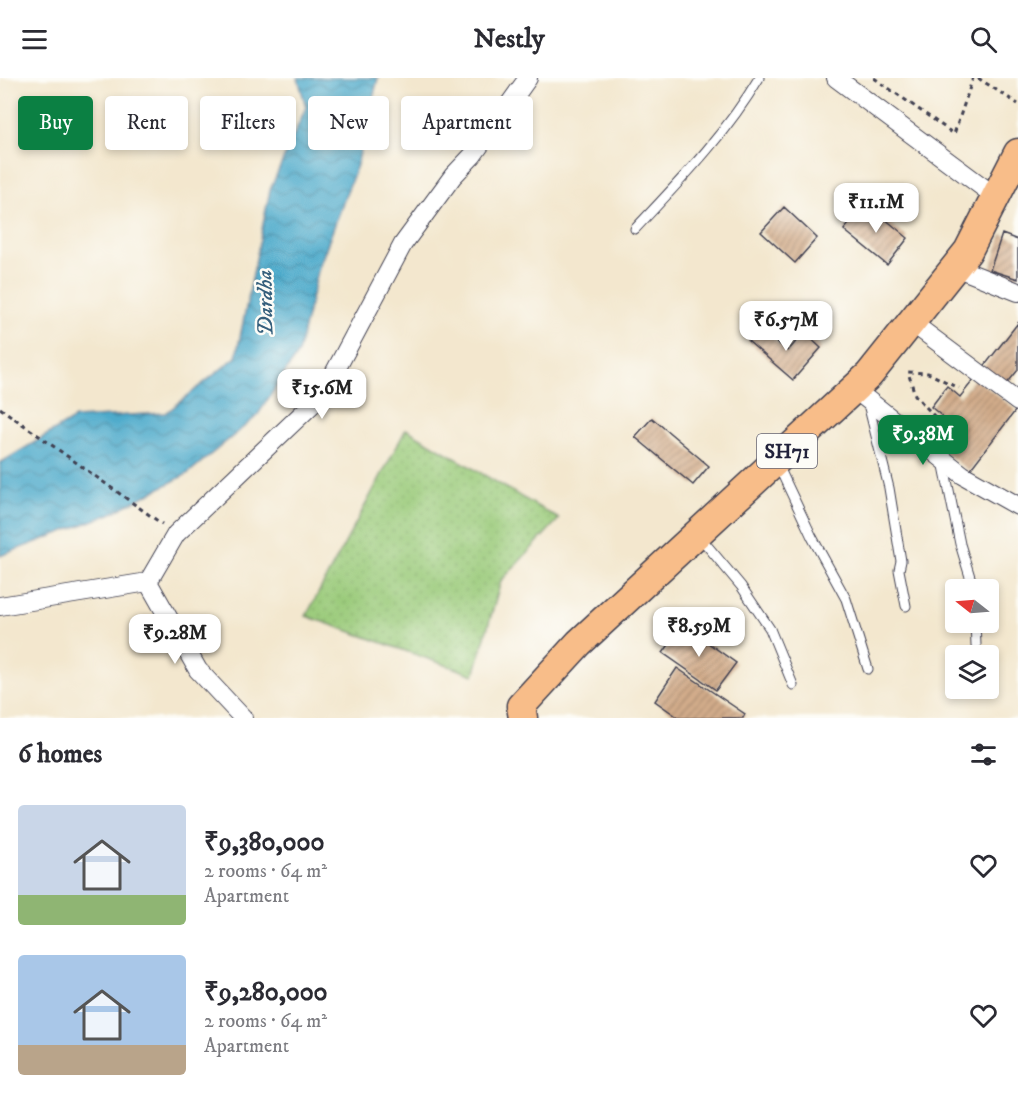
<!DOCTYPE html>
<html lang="en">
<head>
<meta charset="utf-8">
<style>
  body { margin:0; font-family:"IM FELL DW Pica",serif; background:#f2f2f3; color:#2b2b33; height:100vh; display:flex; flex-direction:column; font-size:22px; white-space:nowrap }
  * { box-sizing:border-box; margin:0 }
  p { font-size:20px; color:#7c7c81 }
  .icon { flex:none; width:33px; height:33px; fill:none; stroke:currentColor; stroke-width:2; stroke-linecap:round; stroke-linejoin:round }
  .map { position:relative; height:640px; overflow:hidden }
  .drawer { display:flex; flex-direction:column; background:#fff; flex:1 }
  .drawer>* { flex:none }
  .guide { position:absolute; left:18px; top:18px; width:600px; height:54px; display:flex; gap:12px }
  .needle { width:39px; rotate:287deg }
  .fabs { position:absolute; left:945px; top:501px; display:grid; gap:12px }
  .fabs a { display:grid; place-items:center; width:54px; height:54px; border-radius:6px; background:#fff; box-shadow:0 3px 9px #0003; font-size:30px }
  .price { position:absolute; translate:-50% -51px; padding:0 14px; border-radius:12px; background:#fff; color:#222; font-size:20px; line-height:39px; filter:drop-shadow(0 2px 3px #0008) }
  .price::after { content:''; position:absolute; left:50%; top:36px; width:18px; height:14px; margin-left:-9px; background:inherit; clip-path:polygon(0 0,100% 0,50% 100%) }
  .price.active { background:#0b8043; color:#fff }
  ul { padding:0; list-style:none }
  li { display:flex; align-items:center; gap:18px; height:150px; padding:0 18px }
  li span { display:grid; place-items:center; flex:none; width:168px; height:120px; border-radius:6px; color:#555 }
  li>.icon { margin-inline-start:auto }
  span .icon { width:72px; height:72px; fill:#fffc; stroke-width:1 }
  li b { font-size:26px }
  h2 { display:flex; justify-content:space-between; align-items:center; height:72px; padding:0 18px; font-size:26px }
  .pill { padding:0 21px; border-radius:6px; background:#fff; box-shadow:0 3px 9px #0003; font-size:21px; line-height:54px }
  .pill.active { background:#0b8043; color:#fff }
  header { display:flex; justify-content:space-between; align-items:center; height:78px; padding:0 18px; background:#fff; font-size:27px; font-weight:700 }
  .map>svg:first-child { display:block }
</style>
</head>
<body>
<header><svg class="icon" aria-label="menu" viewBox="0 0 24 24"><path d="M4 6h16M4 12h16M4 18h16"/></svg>Nestly<svg class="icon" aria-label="search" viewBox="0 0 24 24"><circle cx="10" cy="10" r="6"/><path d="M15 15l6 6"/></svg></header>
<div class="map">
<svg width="1018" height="640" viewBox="0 0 1018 640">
  <defs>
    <pattern id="park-dots" width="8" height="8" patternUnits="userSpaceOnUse" patternTransform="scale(1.5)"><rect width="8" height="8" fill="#9aca79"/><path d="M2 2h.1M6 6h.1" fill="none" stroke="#84ad6a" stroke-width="1.8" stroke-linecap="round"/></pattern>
    <pattern id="water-waves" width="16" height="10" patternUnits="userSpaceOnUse" patternTransform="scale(1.5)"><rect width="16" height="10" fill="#4daacb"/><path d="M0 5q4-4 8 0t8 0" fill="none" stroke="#408aa6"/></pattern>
    <pattern id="building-hatch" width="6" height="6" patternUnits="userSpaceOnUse" patternTransform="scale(1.5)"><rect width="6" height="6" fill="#d2ac8a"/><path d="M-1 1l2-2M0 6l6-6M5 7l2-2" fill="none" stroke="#aa8c72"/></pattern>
  </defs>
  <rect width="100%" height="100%" fill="#fdfcf7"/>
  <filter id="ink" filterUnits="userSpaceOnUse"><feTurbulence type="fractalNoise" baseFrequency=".0167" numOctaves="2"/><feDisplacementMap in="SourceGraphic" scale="12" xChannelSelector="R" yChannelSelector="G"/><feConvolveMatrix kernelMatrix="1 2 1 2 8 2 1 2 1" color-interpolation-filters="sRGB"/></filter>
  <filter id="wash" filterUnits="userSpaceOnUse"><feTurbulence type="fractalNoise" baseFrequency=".008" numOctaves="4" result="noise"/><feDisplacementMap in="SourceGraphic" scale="24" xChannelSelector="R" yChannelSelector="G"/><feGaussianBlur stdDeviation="1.35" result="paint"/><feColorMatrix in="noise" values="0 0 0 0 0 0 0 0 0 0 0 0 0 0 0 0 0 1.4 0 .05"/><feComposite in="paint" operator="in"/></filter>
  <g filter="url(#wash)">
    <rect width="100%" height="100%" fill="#f3e7ce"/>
    <path fill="url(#park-dots)" stroke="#5e765a" stroke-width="1.5" d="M406,351L559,441L501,503L474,597L306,538Z"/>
    <path fill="url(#water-waves)" stroke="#386683" stroke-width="1.5" d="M298,0H378L357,87L319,189L298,275L257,338L187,396L110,436L0,478V385L75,340L166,335L236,279L270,112L306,29Z"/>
    <g id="blocks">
      <path fill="url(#building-hatch)" d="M866,125L908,160L887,187L844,152Z
        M784,129L817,160L795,185L761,154Z
        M1002,156L1018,162V201L990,192Z
        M1018,245V292L1005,308L982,291Z
        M760,250L788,273L804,254L821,270L793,302L748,263Z
        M975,300L1016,332L969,393L926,360L943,339L931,329L947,308L960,319Z
        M652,340L709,388L693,407L635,359Z
        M683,547L736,585L716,612L663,575Z
        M677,590L745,636L743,640H679L655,623Z"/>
    </g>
  </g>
  <g filter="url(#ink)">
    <use href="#blocks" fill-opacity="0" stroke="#414051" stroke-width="1.5"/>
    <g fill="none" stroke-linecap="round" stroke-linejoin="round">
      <g stroke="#414051" stroke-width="11">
        <path id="service" d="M635,151C680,103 726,56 759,0
          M868,326L889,410L901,483L899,492L906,528
          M943,383L960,466L974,512
          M777,385L812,459L846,521L868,591
          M699,458L741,508L770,551L793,607
          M975,544L976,567"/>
      </g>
      <g stroke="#414051" stroke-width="20">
        <path id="minor" d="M836,0L996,119
          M955,189L1018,214
          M911,244L1018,324
          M854,311L963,397L1018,428
          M148,504L198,592L243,640
          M0,528L148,504L176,456L323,316L403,166L453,98L473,77L528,0"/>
      </g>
      <g stroke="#414051" stroke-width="31">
        <path id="primary" d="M523,640L521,628L579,565L869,297L968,173L1018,75"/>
      </g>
      <path stroke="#414051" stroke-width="3" stroke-dasharray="4.5 4.5" stroke-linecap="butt" d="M874,0L954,56L973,0
        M978,0L1018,26
        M0,330L162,446
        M935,339L915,317L908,294L928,295L959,310"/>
      <use href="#service" stroke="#fff" stroke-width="9"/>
      <use href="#minor" stroke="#fff" stroke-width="18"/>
      <use href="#primary" stroke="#f8bd89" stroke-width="28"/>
    </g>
  </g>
  <g text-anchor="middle" stroke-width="5" stroke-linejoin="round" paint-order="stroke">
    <rect fill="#fdfcf7" stroke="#646373" stroke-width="1.5" x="757" y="356" width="60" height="34" rx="4.5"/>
    <g font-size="20" font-weight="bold" fill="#22223b">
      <text x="787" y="380">SH71</text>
    </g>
    <g font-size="22" font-style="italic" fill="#355f7c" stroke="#fdfcf7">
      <text transform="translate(264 225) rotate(-91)" y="8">Dardha</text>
    </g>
  </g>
</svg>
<div class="fabs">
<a><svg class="needle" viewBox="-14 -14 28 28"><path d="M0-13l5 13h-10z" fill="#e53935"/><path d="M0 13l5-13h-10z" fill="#7c7c81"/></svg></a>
<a><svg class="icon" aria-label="layers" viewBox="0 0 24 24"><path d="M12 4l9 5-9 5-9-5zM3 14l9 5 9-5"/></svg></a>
</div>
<b class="price" style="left:876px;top:156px">₹11.1M</b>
<b class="price" style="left:786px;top:274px">₹6.57M</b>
<b class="price" style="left:322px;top:342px">₹15.6M</b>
<b class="price active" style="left:923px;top:388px">₹9.38M</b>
<b class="price" style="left:699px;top:580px">₹8.59M</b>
<b class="price" style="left:175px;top:587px">₹9.28M</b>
<div class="guide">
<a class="pill active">Buy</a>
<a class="pill">Rent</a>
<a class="pill">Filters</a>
<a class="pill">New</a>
<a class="pill">Apartment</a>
</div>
</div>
<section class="drawer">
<h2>6 homes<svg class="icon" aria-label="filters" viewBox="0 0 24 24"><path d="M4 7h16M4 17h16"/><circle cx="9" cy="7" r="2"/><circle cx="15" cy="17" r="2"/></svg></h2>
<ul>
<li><span style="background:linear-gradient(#c9d6e8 75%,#8fb573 0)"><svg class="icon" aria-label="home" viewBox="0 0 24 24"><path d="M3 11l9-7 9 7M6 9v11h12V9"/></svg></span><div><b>₹9,380,000</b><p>2 rooms · 64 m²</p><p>Apartment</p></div><svg class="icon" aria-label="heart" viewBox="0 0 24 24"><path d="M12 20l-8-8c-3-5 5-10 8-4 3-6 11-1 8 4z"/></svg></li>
<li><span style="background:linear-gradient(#a9c7e8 75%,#b9a48a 0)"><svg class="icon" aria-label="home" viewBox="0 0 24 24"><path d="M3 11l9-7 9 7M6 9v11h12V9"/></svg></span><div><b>₹9,280,000</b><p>2 rooms · 64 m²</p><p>Apartment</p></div><svg class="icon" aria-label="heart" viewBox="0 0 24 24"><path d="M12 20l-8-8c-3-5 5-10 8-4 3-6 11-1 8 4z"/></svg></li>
</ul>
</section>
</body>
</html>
